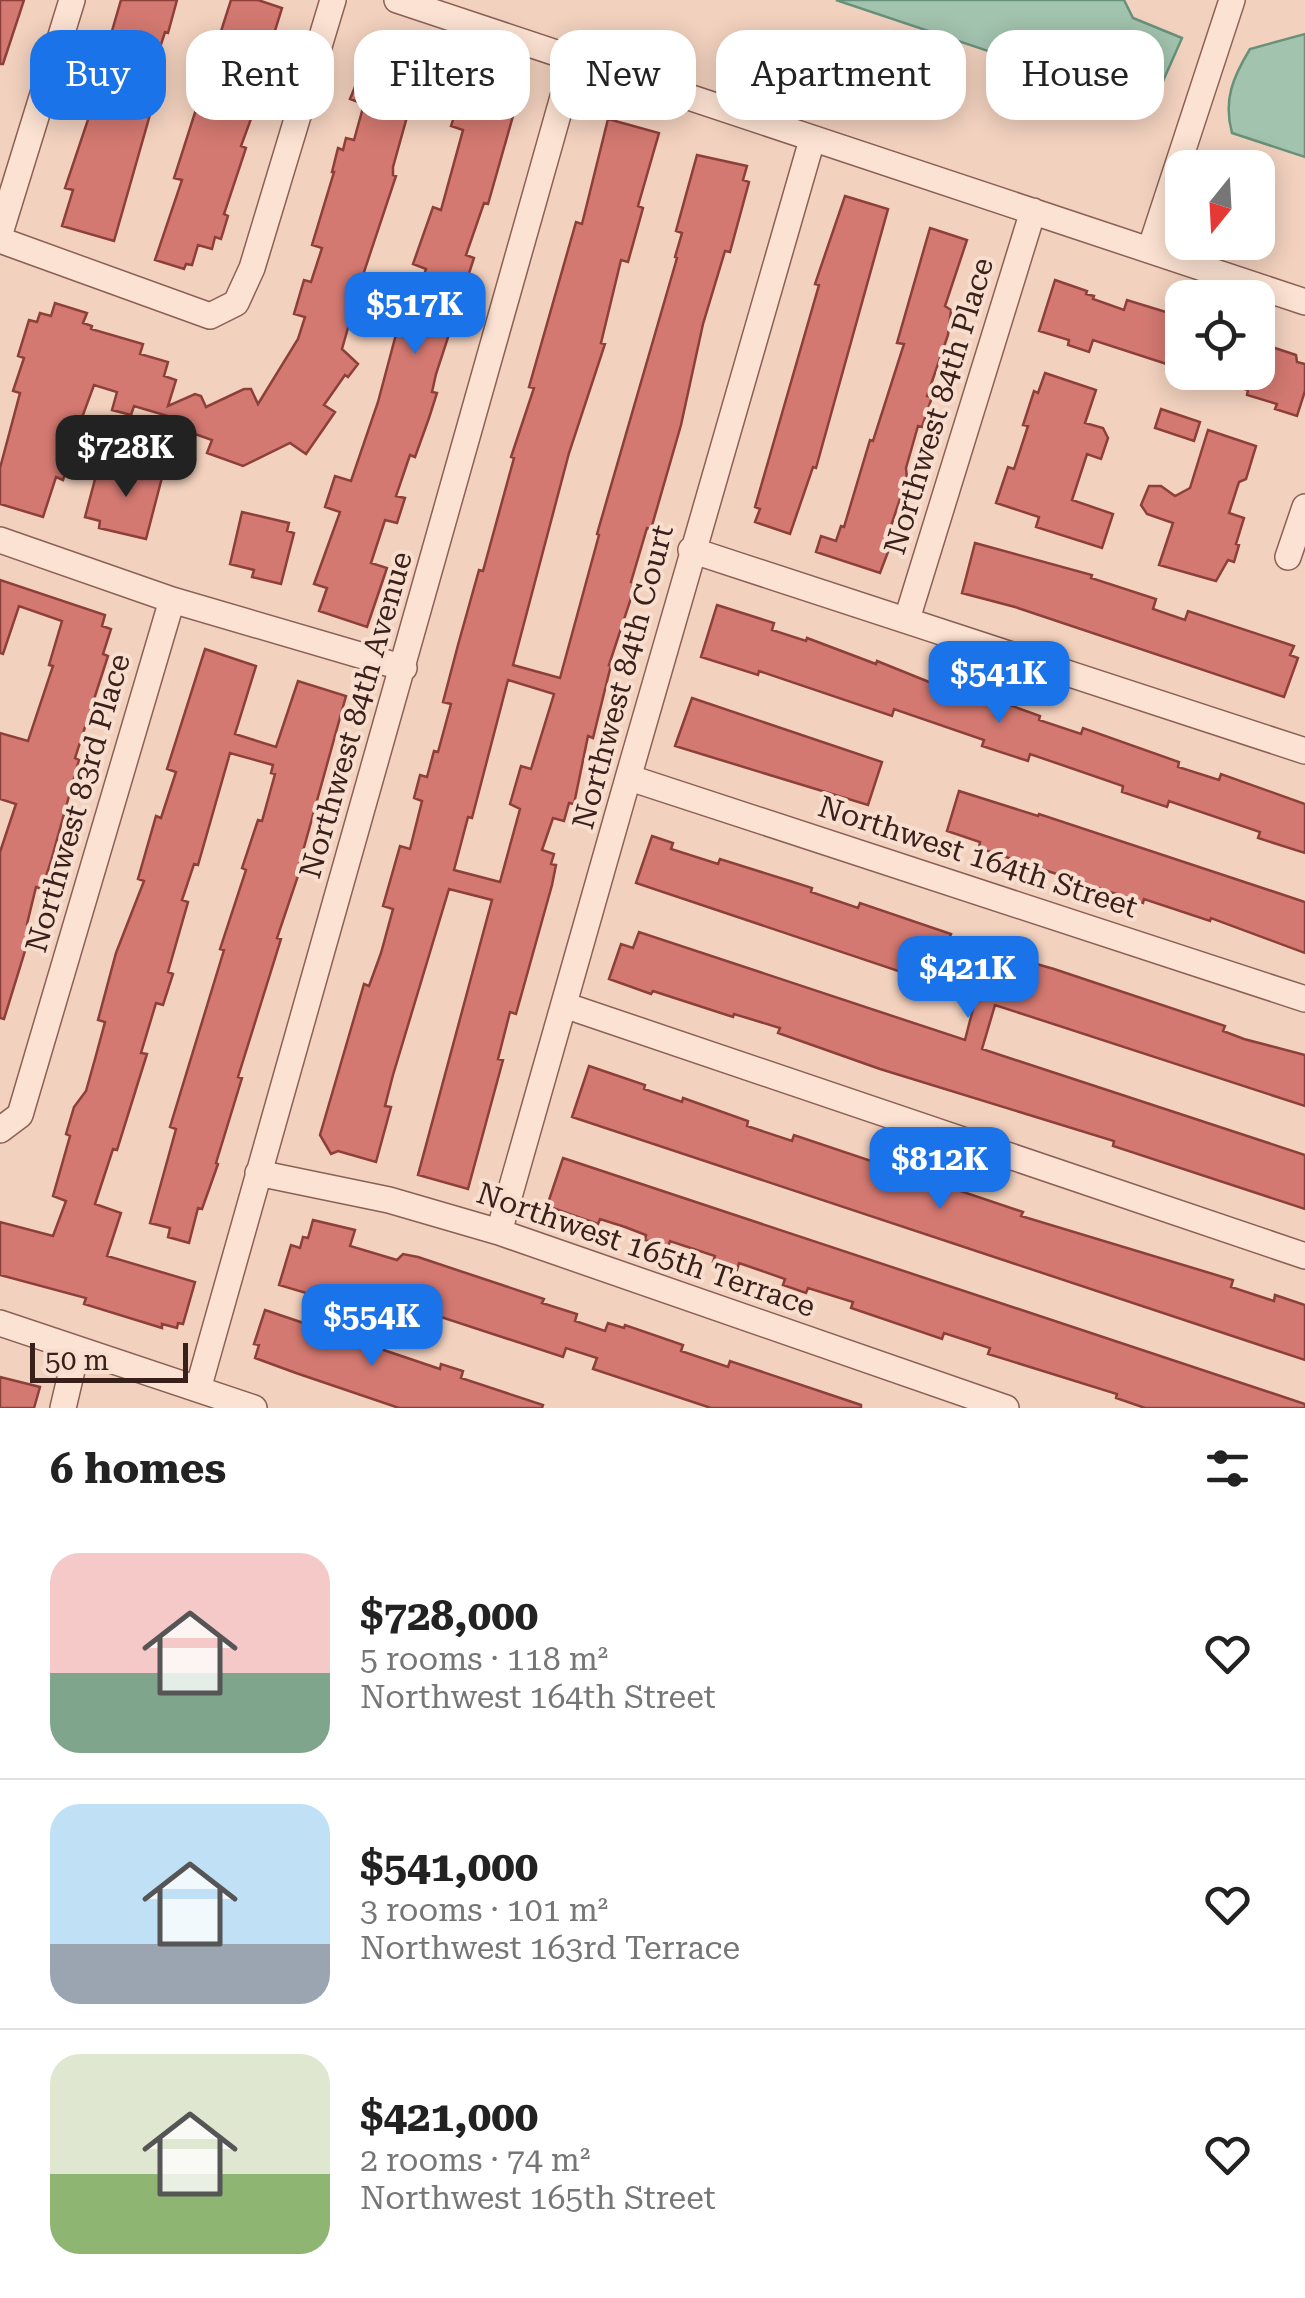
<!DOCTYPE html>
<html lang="en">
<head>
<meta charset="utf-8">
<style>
  body { margin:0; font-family:"Roboto Serif",serif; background:#f6f6f6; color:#222; height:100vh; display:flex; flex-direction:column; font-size:38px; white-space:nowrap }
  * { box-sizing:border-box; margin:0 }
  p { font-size:32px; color:#767676 }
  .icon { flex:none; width:55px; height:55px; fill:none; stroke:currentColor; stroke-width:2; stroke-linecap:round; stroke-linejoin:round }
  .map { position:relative; height:1408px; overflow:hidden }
  .drawer { display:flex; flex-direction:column; background:#fff; flex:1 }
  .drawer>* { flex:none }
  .guide { position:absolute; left:30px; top:30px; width:1245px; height:90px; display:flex; gap:20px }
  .needle { width:65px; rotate:198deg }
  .controls { position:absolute; left:1165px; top:150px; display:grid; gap:20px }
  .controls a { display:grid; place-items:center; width:110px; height:110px; border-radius:20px; background:#fff; box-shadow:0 5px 25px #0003; font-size:50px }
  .scale { position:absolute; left:30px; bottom:25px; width:158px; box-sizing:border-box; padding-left:10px; border:5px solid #3a201b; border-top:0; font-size:28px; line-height:35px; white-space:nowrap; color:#3a201b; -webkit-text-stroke:8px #f8dece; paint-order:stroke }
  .price { position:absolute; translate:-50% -85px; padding:0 22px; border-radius:20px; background:#1a73e8; color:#fff; font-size:32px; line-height:65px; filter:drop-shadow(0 2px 5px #0008) }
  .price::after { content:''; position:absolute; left:50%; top:60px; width:30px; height:22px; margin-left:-15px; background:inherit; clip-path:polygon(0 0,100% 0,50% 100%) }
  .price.active { background:#222; color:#fff }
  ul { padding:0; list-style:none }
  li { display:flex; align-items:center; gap:30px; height:250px; padding:0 50px }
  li+li { border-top:2px solid #e0e0e0 }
  li span { display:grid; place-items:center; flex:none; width:280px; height:200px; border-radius:30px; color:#555 }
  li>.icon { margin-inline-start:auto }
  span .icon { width:120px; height:120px; fill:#fffc; stroke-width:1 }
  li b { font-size:42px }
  h2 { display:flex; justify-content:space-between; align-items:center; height:120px; padding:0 50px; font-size:42px }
  .pill { padding:0 35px; border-radius:30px; background:#fff; box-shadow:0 5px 25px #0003; font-size:35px; line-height:90px }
  .pill.active { background:#1a73e8; color:#fff }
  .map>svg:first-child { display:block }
</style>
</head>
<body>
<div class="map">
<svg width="1305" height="1408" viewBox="0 0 1305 1408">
  <rect width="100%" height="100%" fill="#f2d1be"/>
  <path fill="#a2c3ae" stroke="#68917a" stroke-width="2.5" d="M836,0H1124L1133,18L1182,38L1152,106Z
    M1305,34V157L1232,133C1223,100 1233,77 1250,49Z"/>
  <path fill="#d37971" stroke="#8d3f39" stroke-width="2.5" fill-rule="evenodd" d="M0,0H24L3,64H0Z
    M121,0H177L168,33L165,32L154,66L163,69L114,241L62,226L73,190L65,188L99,87L96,86Z
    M231,0H258L282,8L261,76L266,78L241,146L246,148L224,214L228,216L221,239L215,237L212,249L198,245L192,265L186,264L184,269L155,260L182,180L174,178Z
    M375,38L417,51L411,71L417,73V81L393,167V175L396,176L363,275L342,349L358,364L348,377L345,375L324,405L335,412L306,454L290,443L243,466L207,453L212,440L175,427L178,419L134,406L131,415L112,410L117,392L94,385L67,458L70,459L63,480L56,477L43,517L0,504V468L20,393L13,391L24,358L18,356L29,320L37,322L40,313L51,316L55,303L87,313L83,323L92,326L91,329L143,344L140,354L168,362L164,376L176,380L168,406L195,394L201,396L206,407L244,389H251L258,404L298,339L305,317L294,314L304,280L311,282L322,248L312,245L334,172H332L338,148L343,150L346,138L354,140L364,104L350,99Z
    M470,69L518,85L508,114L513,116L488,204L484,203L466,255L474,258L436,374L432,392L437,393L429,418L415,457L410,455L396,496L405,498L397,523L385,520L371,563L387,568L367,627L319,611L327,588L314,584L340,512L325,507L335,476L351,481L378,402L403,308L412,310L426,269L413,264L433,207L441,210L463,130L451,126Z
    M608,119L659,133L638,206L643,208L628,262L621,260L601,343L605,344L569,453L513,665L560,678L599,535L597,534L677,258L675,257L682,233L676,231L697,155L747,166L743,180L749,182L730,252L725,251L703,324L681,425L651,529L647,528L631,582L636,583L609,665H611L593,738L588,736L574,804L569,803L564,821L553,818L542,850L554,854L551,864L556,865L552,885L516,1014L510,1012L498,1059L503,1060L468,1189L418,1175L492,900L449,889L393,1075L385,1106L391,1107L376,1162L338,1151L331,1154L320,1135L364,984L369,986L381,953L393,909L383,906L400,846L410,849L422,801L414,798L420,775L427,777L434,751L438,752L451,704L443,702L458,645L479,570L483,571L514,458L511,457L534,388L529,387L576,222L582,224ZM508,680L554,694L531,769L521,766L510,804L520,809L500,882L454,870L468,817L472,818Z
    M845,196L888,209L816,468L813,467L790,534L755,522L760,509L755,507L819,285L815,284Z
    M930,228L967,240L945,306L951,310L948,335L927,396L932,397L922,427L918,426L906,468L907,478L890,529L896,531L880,573L816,552L821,536L836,541L841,526L844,527L870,440L873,441L904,344L897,343Z
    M1055,280L1087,291L1086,294L1094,296L1093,299L1124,310L1127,300L1182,317V369L1093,340L1089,352L1068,345L1069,340L1039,331Z
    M1263,344L1296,355L1297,362L1305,364V391L1297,416L1275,409L1277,404L1247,395L1248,390L1204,376V372H1258Z
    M1045,373L1096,390L1085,423L1103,428L1108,438L1101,459L1087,454L1072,500L1113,514L1102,548L1036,527L1039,517L996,503L1008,467L1014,469L1028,426L1023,425L1034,391L1038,393Z
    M1161,409L1200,422L1194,441L1155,428Z
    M1208,430L1256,446L1246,479L1239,482L1229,513L1244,518L1236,544L1239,545L1234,562L1228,560L1216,581L1159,565L1173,523L1147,514L1141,505L1149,486H1161L1175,496L1190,488Z
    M149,457L166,462L146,539L99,528L100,521L85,517L98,468L142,479Z
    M242,512L289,523L287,531L294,533L281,584L252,577L254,570L230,564Z
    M975,543L1092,575L1091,578L1156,599L1153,609L1185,620L1188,611L1294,646L1290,655L1298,658L1284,697L1015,607L962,593Z
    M0,580L105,615L102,626L111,629L103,654L108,656L75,758L79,760L51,861L42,889L36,887L27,924L33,925L4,1019L0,1018V852L16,804L0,799V733L28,741L53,666L49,665L62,621L19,606L3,654L0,653Z
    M717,605L774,623L772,630L806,641L807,638L876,664L877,661L944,688L946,682L1040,716L1039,720L1081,734L1083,728L1179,762L1178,767L1219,780L1221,774L1305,804V853L1258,838L1260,832L1169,801L1167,807L1122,792L1123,786L1030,754L1028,761L982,746L984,740L894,709L892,716L759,671L758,675L701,657Z
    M205,649L256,666L235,734L276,747L298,681L346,696L298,869L300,870L277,938L281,939L238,1077L242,1078L216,1163L218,1164L202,1209L198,1208L189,1243L168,1237L170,1228L150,1223L176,1129L170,1127L224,950L220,949L246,870L242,868L258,820L262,821L275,774L271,773L273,765L230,753L198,865L194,864L182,900L188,902L168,972L173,974L163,1005L156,1003L141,1053L147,1054L141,1073L117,1150L113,1149L95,1204L121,1213L107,1256L195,1282L183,1324L178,1323L177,1328L162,1324V1328L84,1304L86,1298L0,1275V1222L53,1236L66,1201L53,1196L70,1136L66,1134L74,1107L86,1091L95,1059L105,1022L98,1020L116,953L144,881L138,879L156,816L161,818L176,772L167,769Z
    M692,698L882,762L868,805L675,746Z
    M959,791L1038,816L1039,814L1305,902V953L1211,918L1210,921L1144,899L1143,903L979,848L980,842L947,831Z
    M652,836L673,843L671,849L718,864L720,859L790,881L812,888L811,892L858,908L860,903L951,934L949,939L1054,969L1225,1026L1223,1031L1244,1039L1305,1055V1106L995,1005L982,1049L1305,1155V1209L1113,1146L1114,1141L880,1069L778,1033L780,1028L734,1014L733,1017L653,991L651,994L609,979L621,944L633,948L639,932L965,1040L976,997L636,883Z
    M589,1066L645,1085L644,1089L682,1102L683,1098L748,1121L747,1126L792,1141L794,1135L1023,1212L1021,1216L1233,1280L1231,1287L1274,1301L1275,1295L1305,1305V1360L572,1117Z
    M563,1158L1305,1404V1408H1145L1116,1398L1117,1394L988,1354L990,1348L944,1333L942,1339L851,1308L853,1302L808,1288L806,1293L783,1285L785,1279L739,1263L737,1270L713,1262L715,1256L670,1241L668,1247L645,1240L646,1235L625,1227L600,1219L598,1224L547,1206Z
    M313,1220L355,1230L350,1246L397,1260L403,1254L418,1257L544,1299L542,1303L577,1314L575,1321L605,1331L608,1323L624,1328L625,1325L683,1345L681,1351L728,1367L730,1361L861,1405V1408H711L593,1369L597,1358L566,1348L563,1357L429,1313L425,1327L409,1322L414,1308L359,1290L353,1307L279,1285L291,1245L300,1248L303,1237L308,1238Z
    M265,1310L440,1369L441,1364L463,1371L461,1378L543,1405L542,1408H399L296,1373L255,1358L259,1345L254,1344Z
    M0,1377L40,1387L34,1408H0Z"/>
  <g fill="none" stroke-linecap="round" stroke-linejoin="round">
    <g stroke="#8b6055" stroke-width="28">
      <path id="minor" d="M397,0L1305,302
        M0,233L72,0
        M0,240L210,316L236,303L252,268L333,0
        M1150,250L1232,0
        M0,540L172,600L404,668
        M691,550L1305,751
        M1288,557L1305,507
        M907,619L1033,211
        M630,778L1305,999
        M564,1005L1305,1256
        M0,1130L20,1115L172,600
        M258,1173L389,1200L499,1232L1006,1408
        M499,1232C603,868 705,503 812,140
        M0,1323L254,1408
        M198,1389L574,58
        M63,1408L77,1349"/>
    </g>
    <use href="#minor" stroke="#fce2d2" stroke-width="25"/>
  </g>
  <g text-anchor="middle" stroke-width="8" stroke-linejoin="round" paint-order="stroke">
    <g font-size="30" fill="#3a201b" stroke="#f8dece">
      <text transform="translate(939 406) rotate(-73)" y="10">Northwest 84th Place</text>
      <text transform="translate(623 677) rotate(-75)" y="10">Northwest 84th Court</text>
      <text transform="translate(356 715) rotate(-74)" y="10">Northwest 84th Avenue</text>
      <text transform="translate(78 803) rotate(-74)" y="10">Northwest 83rd Place</text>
      <text transform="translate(978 857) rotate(18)" y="10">Northwest 164th Street</text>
      <text transform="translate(646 1250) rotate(19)" y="10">Northwest 165th Terrace</text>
    </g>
  </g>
</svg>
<div class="controls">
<a><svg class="needle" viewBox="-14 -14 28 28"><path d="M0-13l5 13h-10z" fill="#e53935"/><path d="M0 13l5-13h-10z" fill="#767676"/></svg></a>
<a><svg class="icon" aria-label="locate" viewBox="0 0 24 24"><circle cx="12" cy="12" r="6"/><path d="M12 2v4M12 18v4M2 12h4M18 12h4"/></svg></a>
</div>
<div class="scale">50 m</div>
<b class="price" style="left:415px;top:357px">$517K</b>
<b class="price active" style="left:126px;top:500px">$728K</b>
<b class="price" style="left:999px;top:726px">$541K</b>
<b class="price" style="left:968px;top:1021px">$421K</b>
<b class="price" style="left:940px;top:1212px">$812K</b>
<b class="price" style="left:372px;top:1369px">$554K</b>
<div class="guide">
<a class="pill active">Buy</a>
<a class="pill">Rent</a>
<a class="pill">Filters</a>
<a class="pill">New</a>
<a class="pill">Apartment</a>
<a class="pill">House</a>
</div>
</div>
<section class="drawer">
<h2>6 homes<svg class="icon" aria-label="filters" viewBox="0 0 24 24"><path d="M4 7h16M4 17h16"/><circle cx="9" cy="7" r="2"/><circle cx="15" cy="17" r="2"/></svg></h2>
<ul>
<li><span style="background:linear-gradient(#f6c9c9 60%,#7fa58c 0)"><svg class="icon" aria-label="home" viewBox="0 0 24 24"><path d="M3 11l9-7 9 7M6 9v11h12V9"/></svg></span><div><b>$728,000</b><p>5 rooms · 118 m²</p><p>Northwest 164th Street</p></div><svg class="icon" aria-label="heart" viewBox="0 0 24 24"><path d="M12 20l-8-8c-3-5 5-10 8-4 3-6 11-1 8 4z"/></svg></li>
<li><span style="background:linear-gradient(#bfe0f5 70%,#9aa5b1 0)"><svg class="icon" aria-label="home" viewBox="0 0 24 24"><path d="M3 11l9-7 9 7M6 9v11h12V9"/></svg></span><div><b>$541,000</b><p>3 rooms · 101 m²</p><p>Northwest 163rd Terrace</p></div><svg class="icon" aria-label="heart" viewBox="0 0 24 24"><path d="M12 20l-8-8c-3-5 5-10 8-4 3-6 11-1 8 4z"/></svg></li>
<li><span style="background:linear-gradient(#dfe7d0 60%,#8fb573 0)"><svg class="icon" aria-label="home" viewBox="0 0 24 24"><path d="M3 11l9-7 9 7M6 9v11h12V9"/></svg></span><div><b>$421,000</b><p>2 rooms · 74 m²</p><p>Northwest 165th Street</p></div><svg class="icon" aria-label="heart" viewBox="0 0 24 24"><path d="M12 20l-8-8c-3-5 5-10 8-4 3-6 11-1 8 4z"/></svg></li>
</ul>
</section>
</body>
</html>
